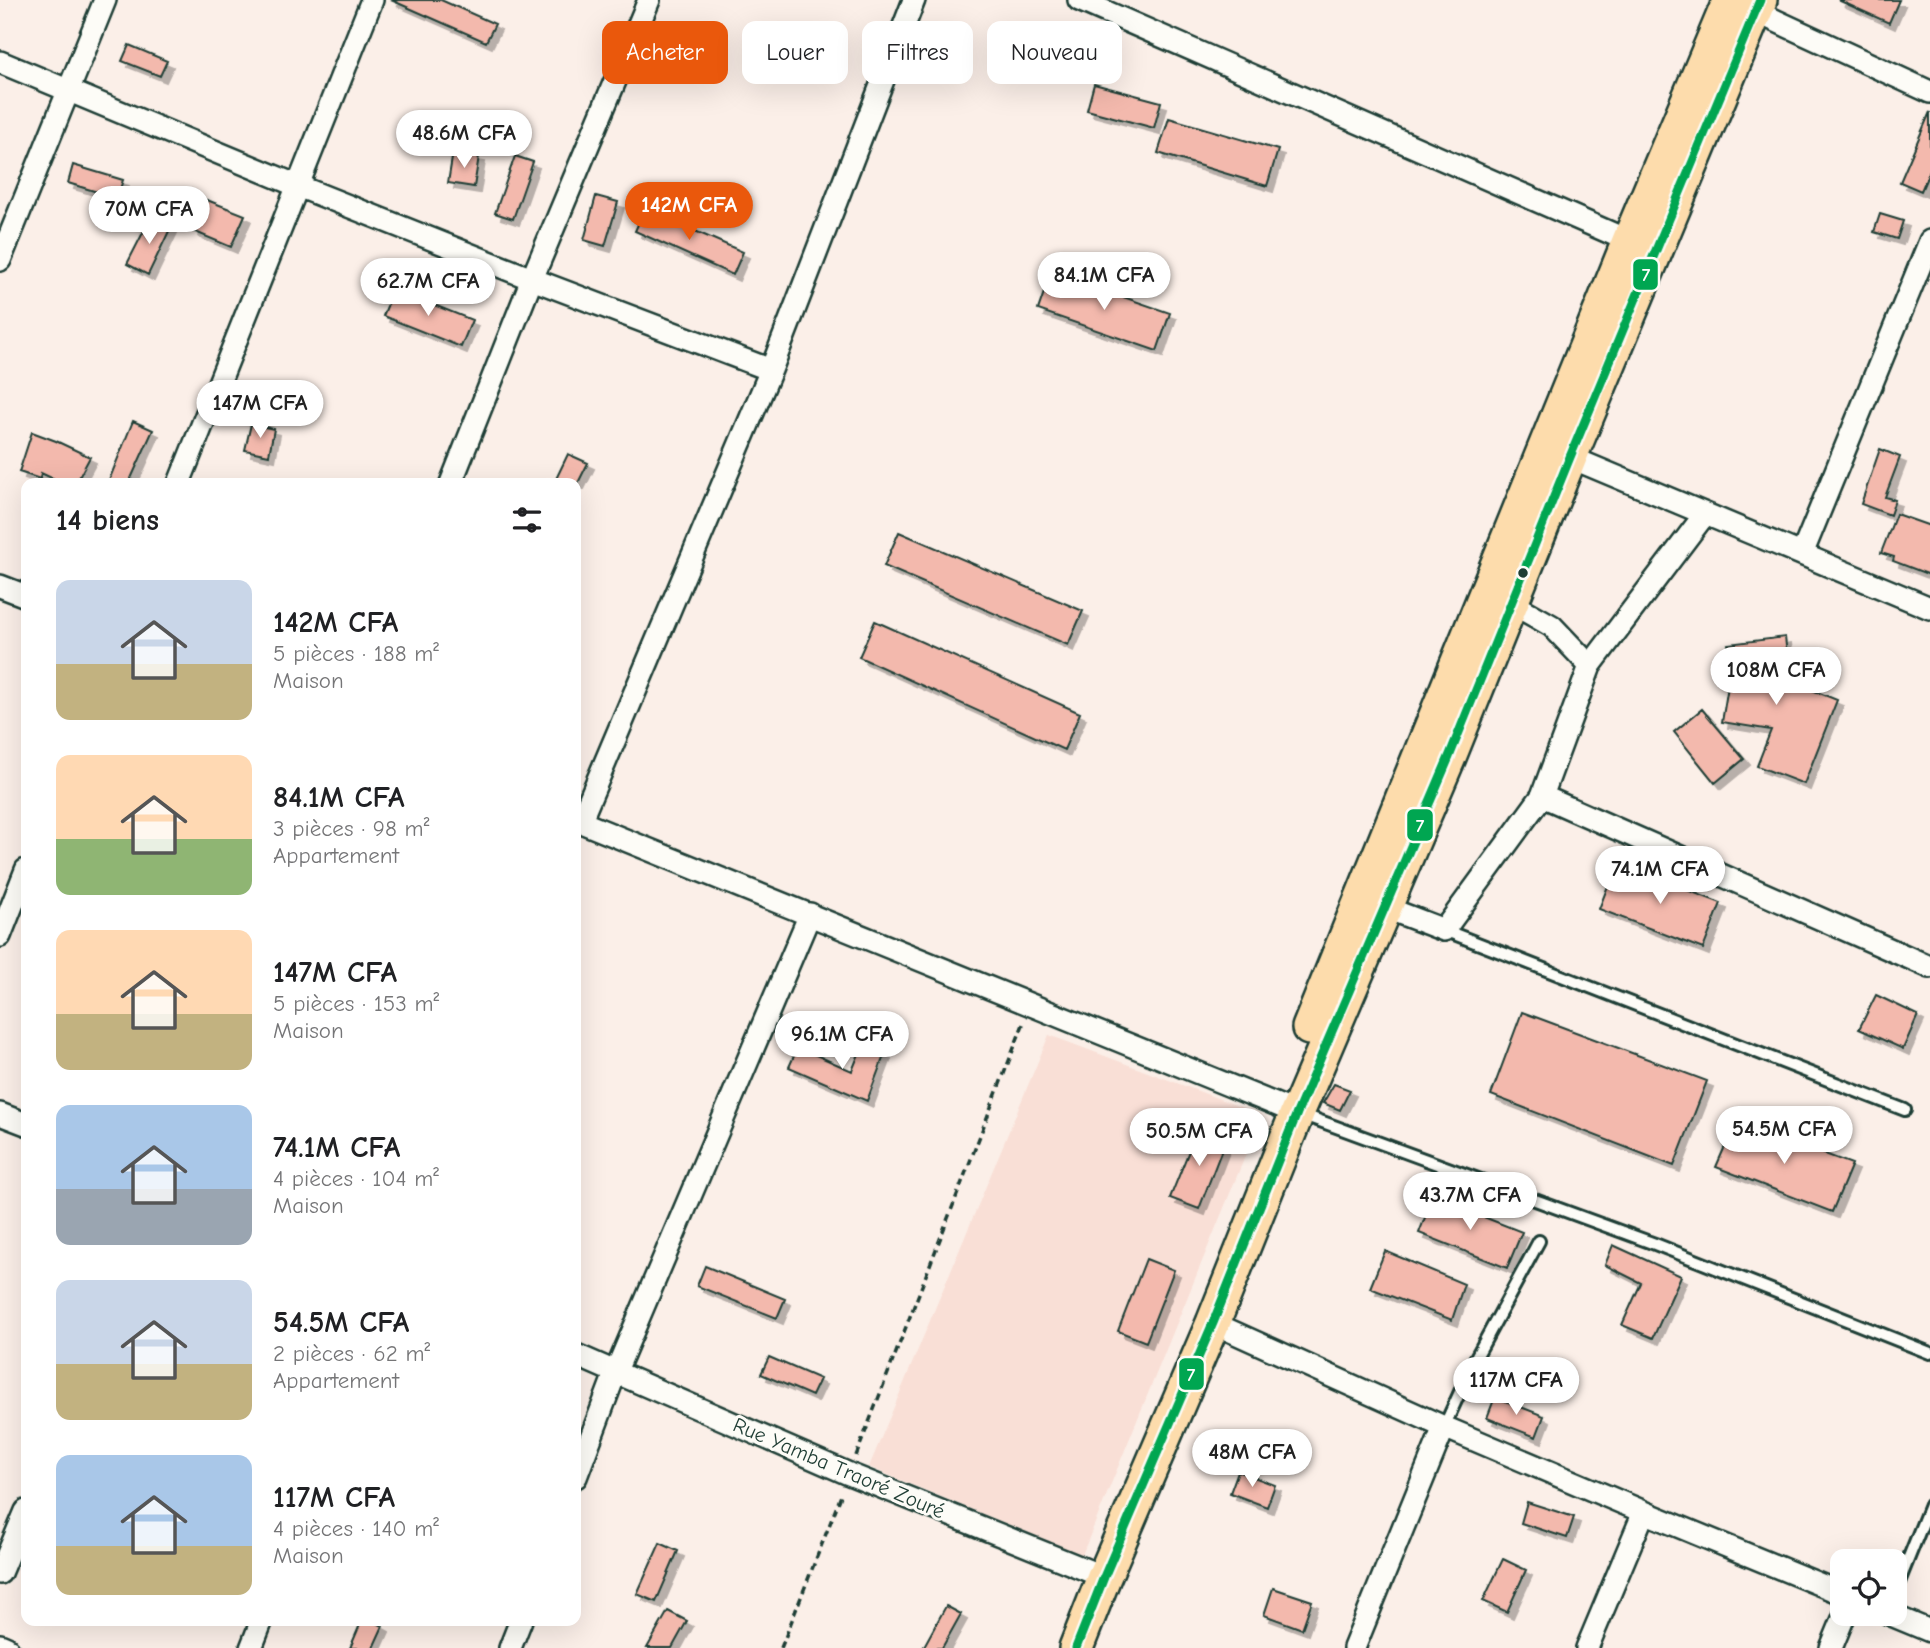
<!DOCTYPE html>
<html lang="fr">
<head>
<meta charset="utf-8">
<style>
  body { margin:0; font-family:"Comic Neue",sans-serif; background:#f2f2f2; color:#202124; height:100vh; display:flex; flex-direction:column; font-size:26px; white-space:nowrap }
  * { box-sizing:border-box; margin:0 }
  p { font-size:23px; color:#757577 }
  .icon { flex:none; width:38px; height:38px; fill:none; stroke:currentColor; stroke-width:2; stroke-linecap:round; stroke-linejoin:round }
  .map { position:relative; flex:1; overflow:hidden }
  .details { position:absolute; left:21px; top:478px; width:560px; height:1148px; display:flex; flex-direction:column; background:#fff; border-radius:14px; box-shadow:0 7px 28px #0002 }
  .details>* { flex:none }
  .banner { position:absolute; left:602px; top:21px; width:665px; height:63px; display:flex; gap:14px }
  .tools { position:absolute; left:1830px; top:1549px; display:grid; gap:14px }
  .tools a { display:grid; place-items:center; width:77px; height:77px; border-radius:14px; background:#fff; box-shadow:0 7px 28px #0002; font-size:35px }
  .price { position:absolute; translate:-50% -60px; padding:0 16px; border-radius:24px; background:#fff; color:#222; font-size:23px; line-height:46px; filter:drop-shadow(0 2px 4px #0008) }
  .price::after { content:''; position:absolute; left:50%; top:42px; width:21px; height:16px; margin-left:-10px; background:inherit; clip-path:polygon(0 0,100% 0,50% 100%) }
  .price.current { background:#ea580c; color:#fff }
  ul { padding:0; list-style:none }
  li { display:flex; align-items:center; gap:21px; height:175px; padding:0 35px }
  li span { display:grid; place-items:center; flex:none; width:196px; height:140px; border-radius:14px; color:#555 }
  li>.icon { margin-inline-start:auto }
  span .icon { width:84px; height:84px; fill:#fffc; stroke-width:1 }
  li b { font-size:30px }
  h2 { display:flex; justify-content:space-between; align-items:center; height:84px; padding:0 35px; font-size:30px }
  .tag { padding:0 24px; border-radius:14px; background:#fff; box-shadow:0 7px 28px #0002; font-size:24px; line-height:63px }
  .tag.current { background:#ea580c; color:#fff }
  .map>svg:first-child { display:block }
</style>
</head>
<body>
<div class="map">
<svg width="1930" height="1648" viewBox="0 0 1930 1648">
  <defs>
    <filter id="shadow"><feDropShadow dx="6" dy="6" stdDeviation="0" flood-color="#0004"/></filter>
  </defs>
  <rect width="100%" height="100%" fill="#fbefe8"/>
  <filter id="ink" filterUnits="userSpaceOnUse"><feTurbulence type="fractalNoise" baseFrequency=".0143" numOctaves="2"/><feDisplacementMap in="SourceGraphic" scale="14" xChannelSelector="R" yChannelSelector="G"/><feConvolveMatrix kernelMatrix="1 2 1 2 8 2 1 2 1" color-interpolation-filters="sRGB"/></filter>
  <g filter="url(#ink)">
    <path fill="#f9dfd6" d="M1049,1035L1262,1115L1082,1555L869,1467Z"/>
    <path fill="#f3b9ad" stroke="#1f3d34" stroke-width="2" filter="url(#shadow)" d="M391,0H441L495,24L486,42Z
      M1838,0H1899L1889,23Z
      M129,45L167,61L160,76L122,61Z
      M1094,84L1161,102L1154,128L1087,110Z
      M1930,112V170L1921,191L1900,182Z
      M1169,118L1278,150L1267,186L1158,153Z
      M453,152L479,156L474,187L448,183Z
      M515,156L533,162L513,219L495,213Z
      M73,165L123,180L117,198L68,183Z
      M596,196L618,202L605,246L584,240Z
      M207,200L245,215L231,247L193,231Z
      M645,209L743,252L733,275L635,231Z
      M1880,214L1903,221L1897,239L1874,232Z
      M151,217L171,227L148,275L127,264Z
      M1051,272L1170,313L1157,351L1038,310Z
      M394,289L472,320L461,347L383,316Z
      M133,421L153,430L129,483H108Z
      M251,424L274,429L269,455L245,450Z
      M32,432L56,441L90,457L76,483H62L41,473L40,479L19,472Z
      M1880,449L1900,457L1885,497L1895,500L1890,515L1861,504Z
      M568,454L588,463L578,483H554Z
      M1896,514L1930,526V575L1893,561L1894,557L1881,553Z
      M899,532L1083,611L1068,645L884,566Z
      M875,621L1080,713L1064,750L859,657Z
      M1785,637L1790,681L1837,700L1804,784L1757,766L1771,730L1722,722L1728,686L1733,682L1728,644Z
      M1702,709L1744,759L1715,783L1674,732Z
      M1617,863L1721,903L1703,949L1599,909Z
      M1876,995L1918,1015L1903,1049L1859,1029Z
      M1522,1012L1707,1081L1674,1166L1491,1095Z
      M863,1044L885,1053L867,1101L789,1067L798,1047L852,1071Z
      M1334,1084L1350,1090L1340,1110L1323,1103Z
      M1736,1121L1852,1164L1832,1212L1716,1167Z
      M1199,1126L1227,1136L1199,1209L1170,1198Z
      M1433,1197L1522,1232L1507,1268L1419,1233Z
      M1613,1245L1681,1276L1653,1338L1622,1325L1641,1283L1605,1265Z
      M1385,1251L1464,1284L1452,1320L1370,1288Z
      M1146,1259L1174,1270L1146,1342L1118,1331Z
      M705,1266L785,1299L777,1318L697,1286Z
      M769,1357L820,1379L812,1396L761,1374Z
      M1495,1397L1544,1416L1536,1437L1487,1418Z
      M1238,1471L1275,1485L1267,1507L1230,1493Z
      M1527,1502L1574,1517L1567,1538L1521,1523Z
      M660,1543L678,1551L656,1602L637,1594Z
      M1503,1559L1526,1570L1507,1612L1483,1601Z
      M1273,1588L1312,1601L1302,1629L1264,1615Z
      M946,1606L961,1614L942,1648H923Z
      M668,1611L687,1621L672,1648H647Z
      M362,1620H372L383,1626L373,1648H350Z"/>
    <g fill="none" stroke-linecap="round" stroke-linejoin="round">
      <g stroke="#1f3d34" stroke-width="16">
        <path id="service" d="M1444,930L1905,1110
          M1301,1114L1655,1244L1930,1353
          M1444,1427L1474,1361L1539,1241
          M1895,1592L1930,1505"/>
      </g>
      <g stroke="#1f3d34" stroke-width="26">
        <path id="minor" d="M1079,0L1629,241
          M1746,7L1930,92
          M0,62L298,186L532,279L771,370
          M0,260L105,0
          M1560,453L1930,608
          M179,483L372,0
          M451,483L532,279L649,0
          M1802,554L1930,241
          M0,586L26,596
          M1501,597L1552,626L1590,666
          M1542,796L1590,666L1705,514
          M576,820L1297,1113
          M580,822L771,370L914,0
          M1376,904L1444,930L1542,796L1930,967
          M0,936L26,870
          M0,1114L26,1124
          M1213,1323L1444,1427L1644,1512L1843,1594
          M576,1355L849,1474L1104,1577
          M576,1477L616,1371L810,914
          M0,1573L26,1511
          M1889,1614L1930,1631
          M0,1645L7,1648
          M251,1648L262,1620
          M510,1648L521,1620
          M1354,1648L1444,1427
          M1587,1648L1644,1512
          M1831,1648L1845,1614"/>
      </g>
      <g stroke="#1f3d34" stroke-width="38">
        <path id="primary" d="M1309,1028L1629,241L1730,0
          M1076,1648L1104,1577L1213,1323L1297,1113L1449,757L1570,457L1760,0"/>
      </g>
      <path stroke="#1f3d34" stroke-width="3.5" stroke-dasharray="7 5" stroke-linecap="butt" d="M856,1456L1024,1022
        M781,1648L842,1493"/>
      <use href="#service" stroke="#fdfcf7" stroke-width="10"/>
      <use href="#minor" stroke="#fdfcf7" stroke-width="21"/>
      <use href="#primary" stroke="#fddcac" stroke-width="33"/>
      <g stroke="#fdfcf7" stroke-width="14">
        <path id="bus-1" d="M1076,1648L1104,1577L1213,1323L1297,1113L1449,757L1570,457L1760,0"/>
      </g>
      <use href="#bus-1" stroke="#00a651" stroke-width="9"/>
    </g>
  </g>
  <circle fill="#1f3d34" stroke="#fdfcf7" stroke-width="2.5" cx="1523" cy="573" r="6"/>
  <g text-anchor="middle" stroke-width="6" stroke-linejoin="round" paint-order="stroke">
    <g font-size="21" fill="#1f3d34" stroke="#fdfcf7">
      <text transform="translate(839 1468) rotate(23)" y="7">Rue Yamba Traoré Zouré</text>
    </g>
  </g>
  <g stroke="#fdfcf7" stroke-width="2.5">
    <rect x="1632" y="258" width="27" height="33" rx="7" fill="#00a651"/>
    <rect x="1406" y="808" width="28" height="34" rx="7" fill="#00a651"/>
    <rect x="1178" y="1357" width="27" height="34" rx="7" fill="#00a651"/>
  </g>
  <g font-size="19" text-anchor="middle" font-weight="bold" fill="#fff">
    <text x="1646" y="281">7</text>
    <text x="1420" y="832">7</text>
    <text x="1191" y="1381">7</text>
  </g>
</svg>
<div class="tools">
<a><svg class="icon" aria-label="locate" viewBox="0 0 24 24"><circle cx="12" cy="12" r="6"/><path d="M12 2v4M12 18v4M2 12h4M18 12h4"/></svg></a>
</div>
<b class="price" style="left:464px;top:170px">48.6M CFA</b>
<b class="price current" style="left:689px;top:242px">142M CFA</b>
<b class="price" style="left:149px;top:246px">70M CFA</b>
<b class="price" style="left:1104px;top:312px">84.1M CFA</b>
<b class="price" style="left:428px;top:318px">62.7M CFA</b>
<b class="price" style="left:260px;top:440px">147M CFA</b>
<b class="price" style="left:1776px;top:707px">108M CFA</b>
<b class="price" style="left:1660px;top:906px">74.1M CFA</b>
<b class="price" style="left:842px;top:1071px">96.1M CFA</b>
<b class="price" style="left:1784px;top:1166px">54.5M CFA</b>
<b class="price" style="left:1199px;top:1168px">50.5M CFA</b>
<b class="price" style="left:1470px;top:1232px">43.7M CFA</b>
<b class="price" style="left:1516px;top:1417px">117M CFA</b>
<b class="price" style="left:1252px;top:1489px">48M CFA</b>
<div class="banner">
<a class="tag current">Acheter</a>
<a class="tag">Louer</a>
<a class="tag">Filtres</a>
<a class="tag">Nouveau</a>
</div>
<section class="details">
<h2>14 biens<svg class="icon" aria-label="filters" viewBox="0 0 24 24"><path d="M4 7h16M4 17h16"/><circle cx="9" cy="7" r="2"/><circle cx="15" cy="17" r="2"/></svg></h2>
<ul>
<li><span style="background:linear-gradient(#c9d6e8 60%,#c2b280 0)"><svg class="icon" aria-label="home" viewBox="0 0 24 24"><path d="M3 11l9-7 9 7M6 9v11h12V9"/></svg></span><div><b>142M CFA</b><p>5 pièces · 188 m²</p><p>Maison</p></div></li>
<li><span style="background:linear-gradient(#ffd9b3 60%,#8fb573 0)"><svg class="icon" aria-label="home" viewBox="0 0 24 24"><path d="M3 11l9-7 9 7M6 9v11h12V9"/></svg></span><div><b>84.1M CFA</b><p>3 pièces · 98 m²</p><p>Appartement</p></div></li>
<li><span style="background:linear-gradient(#ffd9b3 60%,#c2b280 0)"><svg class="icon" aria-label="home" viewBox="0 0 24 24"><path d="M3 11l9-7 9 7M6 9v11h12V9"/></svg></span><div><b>147M CFA</b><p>5 pièces · 153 m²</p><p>Maison</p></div></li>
<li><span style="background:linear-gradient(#a9c7e8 60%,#9aa5b1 0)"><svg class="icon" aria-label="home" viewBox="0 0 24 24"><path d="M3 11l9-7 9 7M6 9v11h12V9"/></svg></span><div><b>74.1M CFA</b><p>4 pièces · 104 m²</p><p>Maison</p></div></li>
<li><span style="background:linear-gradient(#c9d6e8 60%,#c2b280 0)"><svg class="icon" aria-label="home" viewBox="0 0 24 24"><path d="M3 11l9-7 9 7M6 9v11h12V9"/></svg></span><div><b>54.5M CFA</b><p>2 pièces · 62 m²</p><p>Appartement</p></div></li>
<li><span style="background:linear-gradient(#a9c7e8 65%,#c2b280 0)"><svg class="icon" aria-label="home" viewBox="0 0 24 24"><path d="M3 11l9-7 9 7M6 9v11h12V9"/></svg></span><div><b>117M CFA</b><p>4 pièces · 140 m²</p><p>Maison</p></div></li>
</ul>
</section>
</div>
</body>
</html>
